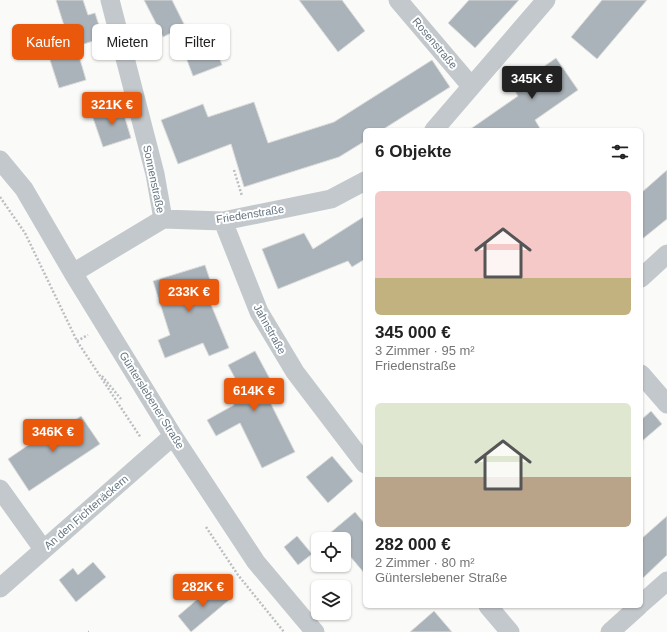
<!DOCTYPE html>
<html lang="de">
<head>
<meta charset="utf-8">
<style>
  body { margin:0; font-family:Arial,sans-serif; background:#f6f6f6; color:#222; height:100vh; display:flex; flex-direction:column; font-size:15px; white-space:nowrap }
  * { box-sizing:border-box; margin:0 }
  p { font-size:13px; color:#767676 }
  .icon { flex:none; width:22px; height:22px; fill:none; stroke:currentColor; stroke-width:2; stroke-linecap:round; stroke-linejoin:round }
  .map { position:relative; flex:1; overflow:hidden }
  .drawer { position:absolute; left:363px; top:128px; width:280px; height:480px; display:flex; flex-direction:column; background:#fff; border-radius:6px; box-shadow:0 1px 3px #0004 }
  .drawer>* { flex:none }
  .guide { position:absolute; left:12px; top:24px; width:291px; height:36px; display:flex; gap:8px }
  .fabs { position:absolute; left:311px; top:532px; display:grid; gap:8px }
  .fabs a { display:grid; place-items:center; width:40px; height:40px; border-radius:6px; background:#fff; box-shadow:0 1px 3px #0004; font-size:20px }
  .price { position:absolute; translate:-50% -34px; padding:0 9px; border-radius:4px; background:#ea580c; color:#fff; font-size:13px; line-height:26px; filter:drop-shadow(0 1px 2px #0008) }
  .price::after { content:''; position:absolute; left:50%; top:24px; width:12px; height:9px; margin-left:-6px; background:inherit; clip-path:polygon(0 0,100% 0,50% 100%) }
  .price.on { background:#222; color:#fff }
  ul { padding:0; list-style:none }
  li { display:grid; align-content:center; gap:8px; height:212px; padding:0 12px }
  li span { display:grid; place-items:center; height:124px; border-radius:6px; color:#555 }
  li>.icon { margin-inline-start:auto }
  span .icon { width:72px; height:72px; fill:#fffc; stroke-width:1 }
  li b { font-size:17px }
  h2 { display:flex; justify-content:space-between; align-items:center; height:48px; padding:0 12px; font-size:17px }
  .tag { padding:0 14px; border-radius:6px; background:#fff; box-shadow:0 1px 3px #0004; font-size:14px; line-height:36px }
  .tag.on { background:#ea580c; color:#fff }
  .map>svg:first-child { display:block }
</style>
</head>
<body>
<div class="map">
<svg width="667" height="632" viewBox="0 0 667 632">
  <rect width="100%" height="100%" fill="#fafaf8"/>
  <path fill="#aab3b9" stroke="#dcdcda" d="M56,0H83L88,15L95,13L103,38L71,48Z
    M144,0H172L185,26L163,37Z
    M299,0H342L365,31L338,52Z
    M469,0H519L475,48L448,23Z
    M602,0H647L597,59L571,37Z
    M210,33L222,65L193,76L181,44Z
    M77,49L86,80L59,88L49,57Z
    M556,58L578,90L535,120L541,130H469L518,96L513,88Z
    M432,60L450,87L382,130H365V141L339,157L244,187L231,144L178,164L161,120L203,104L208,117L254,102L268,143L334,122Z
    M121,105L131,138L103,147L92,115Z
    M667,170V219L641,240V193Z
    M365,216V259L352,267L348,261L278,289L262,249L304,233L313,249Z
    M205,265L214,292L207,295L229,348L209,356L203,343L165,358L158,340L170,335L153,281Z
    M255,351L271,381L262,386L295,452L262,468L240,423L216,436L207,420L234,405L225,387L236,380L228,365Z
    M651,411L662,424L641,442V420Z
    M81,416L100,444L29,491L8,459L53,428L57,433Z
    M332,456L353,481L328,503L306,477Z
    M355,512L365,524V574L344,549V539H335L330,533Z
    M667,516V555L641,580V539Z
    M297,536L312,554L298,565L284,547Z
    M93,562L106,577L76,602L59,580L73,568L78,575Z
    M215,584L229,600L191,632L178,616Z
    M434,611L452,632H410Z"/>
  <g fill="none" stroke-linecap="round" stroke-linejoin="round">
    <path stroke="#bbbfc2" stroke-width="2.5" stroke-dasharray="2 2" stroke-linecap="butt" d="M234,170L242,196
      M0,197L25,233L77,341L141,438
      M77,341L88,335
      M102,376L121,399
      M206,527L238,575L284,632
      M88,632H89"/>
    <path stroke="#c3c8cc" stroke-width="19" d="M110,0L155,174L163,219
      M398,0L471,86
      M434,130L546,0
      M0,160L24,189L73,273L173,436L256,562L315,632
      M223,221L259,312L295,372L365,464
      M73,273L163,219L223,221L331,199L365,181
      M641,278L667,254
      M641,374L667,404
      M0,489L43,549
      M0,588L173,436
      M641,604L667,581
      M488,606L510,632
      M610,632L639,606"/>
  </g>
  <g text-anchor="middle" stroke-width="4" stroke-linejoin="round" paint-order="stroke">
    <g font-size="11" fill="#657683" stroke="#fff">
      <text transform="translate(435 43) rotate(50)" y="4">Rosenstraße</text>
      <text transform="translate(154 179) rotate(78)" y="4">Sonnenstraße</text>
      <text transform="translate(250 214) rotate(-9)" y="4">Friedenstraße</text>
      <text transform="translate(270 329) rotate(61)" y="4">Jahnstraße</text>
      <text transform="translate(152 400) rotate(58)" y="4">Günterslebener Straße</text>
      <text transform="translate(86 512) rotate(-41)" y="4">An den Fichtenäckern</text>
    </g>
  </g>
</svg>
<div class="fabs">
<a><svg class="icon" aria-label="locate" viewBox="0 0 24 24"><circle cx="12" cy="12" r="6"/><path d="M12 2v4M12 18v4M2 12h4M18 12h4"/></svg></a>
<a><svg class="icon" aria-label="layers" viewBox="0 0 24 24"><path d="M12 4l9 5-9 5-9-5zM3 14l9 5 9-5"/></svg></a>
</div>
<b class="price on" style="left:532px;top:100px">345K €</b>
<b class="price" style="left:112px;top:126px">321K €</b>
<b class="price" style="left:189px;top:313px">233K €</b>
<b class="price" style="left:254px;top:412px">614K €</b>
<b class="price" style="left:53px;top:453px">346K €</b>
<b class="price" style="left:203px;top:608px">282K €</b>
<div class="guide">
<a class="tag on">Kaufen</a>
<a class="tag">Mieten</a>
<a class="tag">Filter</a>
</div>
<section class="drawer">
<h2>6 Objekte<svg class="icon" aria-label="filters" viewBox="0 0 24 24"><path d="M4 7h16M4 17h16"/><circle cx="9" cy="7" r="2"/><circle cx="15" cy="17" r="2"/></svg></h2>
<ul>
<li><span style="background:linear-gradient(#f6c9c9 70%,#c2b280 0)"><svg class="icon" aria-label="home" viewBox="0 0 24 24"><path d="M3 11l9-7 9 7M6 9v11h12V9"/></svg></span><div><b>345 000 €</b><p>3 Zimmer · 95 m²</p><p>Friedenstraße</p></div></li>
<li><span style="background:linear-gradient(#dfe7d0 60%,#b9a48a 0)"><svg class="icon" aria-label="home" viewBox="0 0 24 24"><path d="M3 11l9-7 9 7M6 9v11h12V9"/></svg></span><div><b>282 000 €</b><p>2 Zimmer · 80 m²</p><p>Günterslebener Straße</p></div></li>
</ul>
</section>
</div>
</body>
</html>
